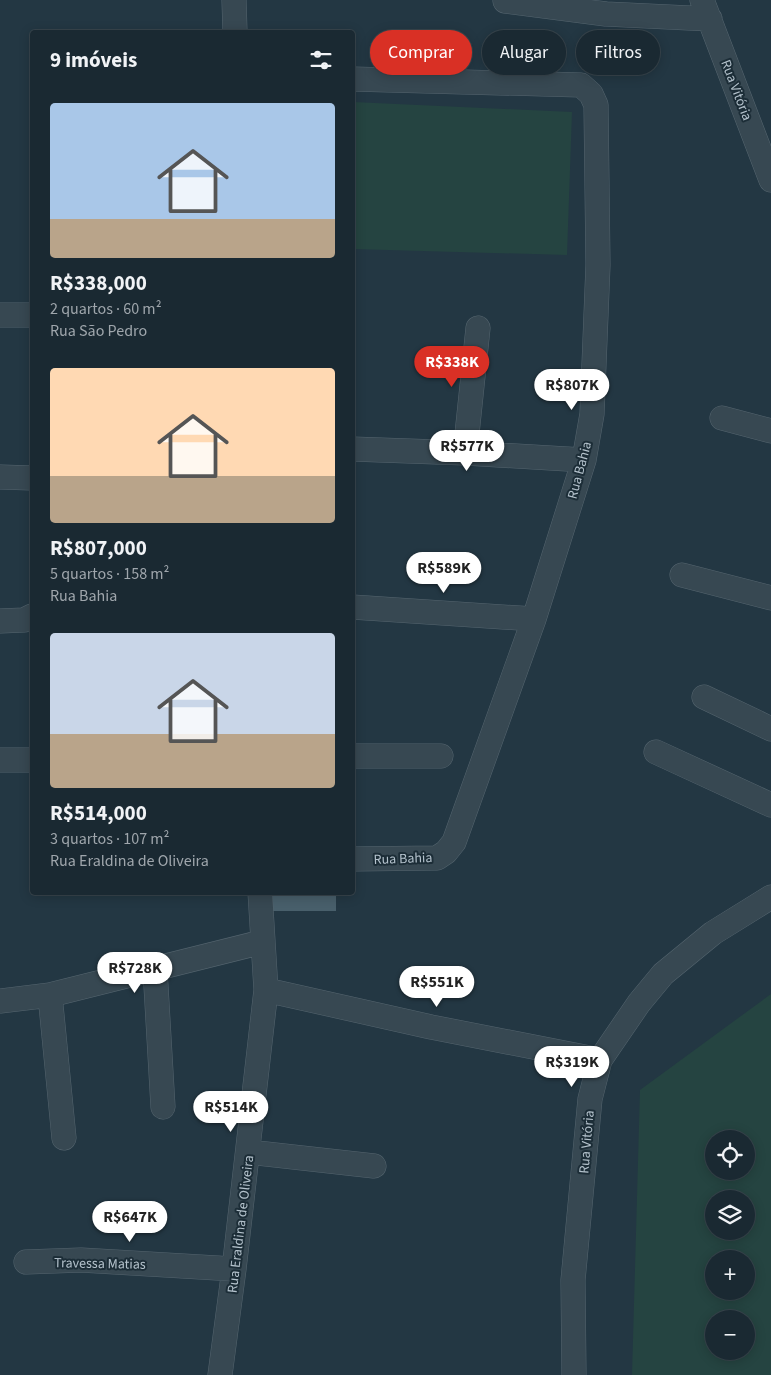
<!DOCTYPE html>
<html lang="pt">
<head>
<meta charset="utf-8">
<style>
  body { margin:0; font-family:"Source Sans 3",sans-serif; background:#27353e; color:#f1f3f6; height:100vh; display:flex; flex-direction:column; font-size:19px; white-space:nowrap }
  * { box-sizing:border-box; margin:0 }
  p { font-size:16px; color:#9fa6ac }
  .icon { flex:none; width:28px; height:28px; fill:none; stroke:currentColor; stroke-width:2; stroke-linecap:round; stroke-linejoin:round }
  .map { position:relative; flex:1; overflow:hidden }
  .details { position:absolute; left:30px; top:30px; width:325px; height:865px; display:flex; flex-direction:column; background:#1a2932; border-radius:5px; box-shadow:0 2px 12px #0003,0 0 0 1px #38454d }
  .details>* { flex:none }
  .banner { position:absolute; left:370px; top:30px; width:325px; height:45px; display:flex; gap:10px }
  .buttons { position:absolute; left:705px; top:1130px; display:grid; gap:10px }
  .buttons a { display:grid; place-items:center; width:50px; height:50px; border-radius:50%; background:#1a2932; box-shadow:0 2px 12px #0003,0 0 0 1px #38454d; font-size:25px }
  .price { position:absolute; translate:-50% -42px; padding:0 11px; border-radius:18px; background:#fff; color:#222; font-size:16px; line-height:32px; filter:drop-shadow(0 1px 2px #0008) }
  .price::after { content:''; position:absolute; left:50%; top:30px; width:15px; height:11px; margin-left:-8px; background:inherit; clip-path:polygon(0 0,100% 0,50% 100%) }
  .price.active { background:#d93025; color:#fff }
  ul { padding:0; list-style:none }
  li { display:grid; align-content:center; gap:10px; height:265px; padding:0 20px }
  li span { display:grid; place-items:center; height:155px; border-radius:5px; color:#555 }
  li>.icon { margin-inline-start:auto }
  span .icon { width:90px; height:90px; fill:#fffc; stroke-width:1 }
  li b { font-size:21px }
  h2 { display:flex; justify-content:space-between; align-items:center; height:60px; padding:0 20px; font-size:21px }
  .pill { padding:0 18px; border-radius:22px; background:#1a2932; box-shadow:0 2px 12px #0003,0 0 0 1px #38454d; font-size:18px; line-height:45px }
  .pill.active { background:#d93025; color:#fff }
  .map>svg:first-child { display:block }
</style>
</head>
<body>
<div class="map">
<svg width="771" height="1375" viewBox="0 0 771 1375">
  <rect width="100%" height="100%" fill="#233743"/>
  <path fill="#254441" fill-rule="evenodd" d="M353,102L572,112L567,255L353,249Z
    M771,994V1375H632L640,1090ZM714,1139H746V1171H714ZM714,1199H746V1231H714ZM714,1259H746V1291H714ZM714,1319H746V1351H714Z"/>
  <path fill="#485f6b" d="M261,892H336V911H262Z"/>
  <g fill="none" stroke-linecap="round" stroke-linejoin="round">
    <g stroke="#55656f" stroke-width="25">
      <path id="minor" d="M234,0L235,32
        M702,0L771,180
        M505,1L606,14L710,19
        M352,79L581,85L591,94L596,105L598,265L592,414L584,460L534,619L454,842L446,852L437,858L352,859
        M0,315H32
        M722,418L771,431
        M352,449L465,453L584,460
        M465,453L478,328
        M0,477L32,478
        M682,575L771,598
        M352,607L534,619
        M0,621L24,620L32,616
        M704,697L771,729
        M656,752L771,805
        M352,756H441
        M0,760H32
        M155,969L163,1107
        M266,990L431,1027L600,1060
        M50,995L64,1138
        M0,1001L50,995L262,942
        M248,1152L374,1166
        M26,1262L81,1260L234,1269
        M220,1375L234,1269L266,990L260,892
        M574,1375L573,1280L590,1099L600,1060L639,1003L663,974L713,933L771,897"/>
    </g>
    <use href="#minor" stroke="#374852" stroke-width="24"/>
  </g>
  <g text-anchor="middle" stroke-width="4" stroke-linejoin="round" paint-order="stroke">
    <g font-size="14" fill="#b4c2cc" stroke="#1c2d37">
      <text transform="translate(737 90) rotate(69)" y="5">Rua Vitória</text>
      <text transform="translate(579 470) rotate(-75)" y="5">Rua Bahia</text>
      <text transform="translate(403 858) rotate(-2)" y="5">Rua Bahia</text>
      <text transform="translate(586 1142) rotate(-85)" y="5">Rua Vitória</text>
      <text transform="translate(240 1224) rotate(-83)" y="5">Rua Eraldina de Oliveira</text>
      <text transform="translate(100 1263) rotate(1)" y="5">Travessa Matias</text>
    </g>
  </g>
</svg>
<div class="buttons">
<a><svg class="icon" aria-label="locate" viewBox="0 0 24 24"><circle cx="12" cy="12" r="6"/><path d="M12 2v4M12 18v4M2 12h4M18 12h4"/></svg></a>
<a><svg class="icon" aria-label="layers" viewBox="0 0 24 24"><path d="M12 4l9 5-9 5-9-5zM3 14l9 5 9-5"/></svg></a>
<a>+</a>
<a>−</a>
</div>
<b class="price active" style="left:452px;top:388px">R$338K</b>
<b class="price" style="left:572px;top:411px">R$807K</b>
<b class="price" style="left:467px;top:472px">R$577K</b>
<b class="price" style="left:444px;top:594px">R$589K</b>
<b class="price" style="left:135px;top:994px">R$728K</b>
<b class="price" style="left:437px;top:1008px">R$551K</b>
<b class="price" style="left:572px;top:1088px">R$319K</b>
<b class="price" style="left:231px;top:1133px">R$514K</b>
<b class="price" style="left:130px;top:1243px">R$647K</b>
<div class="banner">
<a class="pill active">Comprar</a>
<a class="pill">Alugar</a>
<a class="pill">Filtros</a>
</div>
<section class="details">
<h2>9 imóveis<svg class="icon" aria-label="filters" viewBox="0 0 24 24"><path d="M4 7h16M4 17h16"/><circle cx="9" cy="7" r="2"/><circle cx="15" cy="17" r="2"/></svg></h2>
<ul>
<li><span style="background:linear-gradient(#a9c7e8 75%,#b9a48a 0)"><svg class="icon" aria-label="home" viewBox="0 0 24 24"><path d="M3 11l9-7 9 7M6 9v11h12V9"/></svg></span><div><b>R$338,000</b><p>2 quartos · 60 m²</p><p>Rua São Pedro</p></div></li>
<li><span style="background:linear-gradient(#ffd9b3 70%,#b9a48a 0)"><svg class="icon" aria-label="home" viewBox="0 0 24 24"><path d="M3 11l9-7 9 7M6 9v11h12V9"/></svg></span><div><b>R$807,000</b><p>5 quartos · 158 m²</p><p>Rua Bahia</p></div></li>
<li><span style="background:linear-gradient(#c9d6e8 65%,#b9a48a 0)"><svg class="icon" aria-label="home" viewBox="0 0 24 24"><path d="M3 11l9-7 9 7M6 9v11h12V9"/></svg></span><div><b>R$514,000</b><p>3 quartos · 107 m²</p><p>Rua Eraldina de Oliveira</p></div></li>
</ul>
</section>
</div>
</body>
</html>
